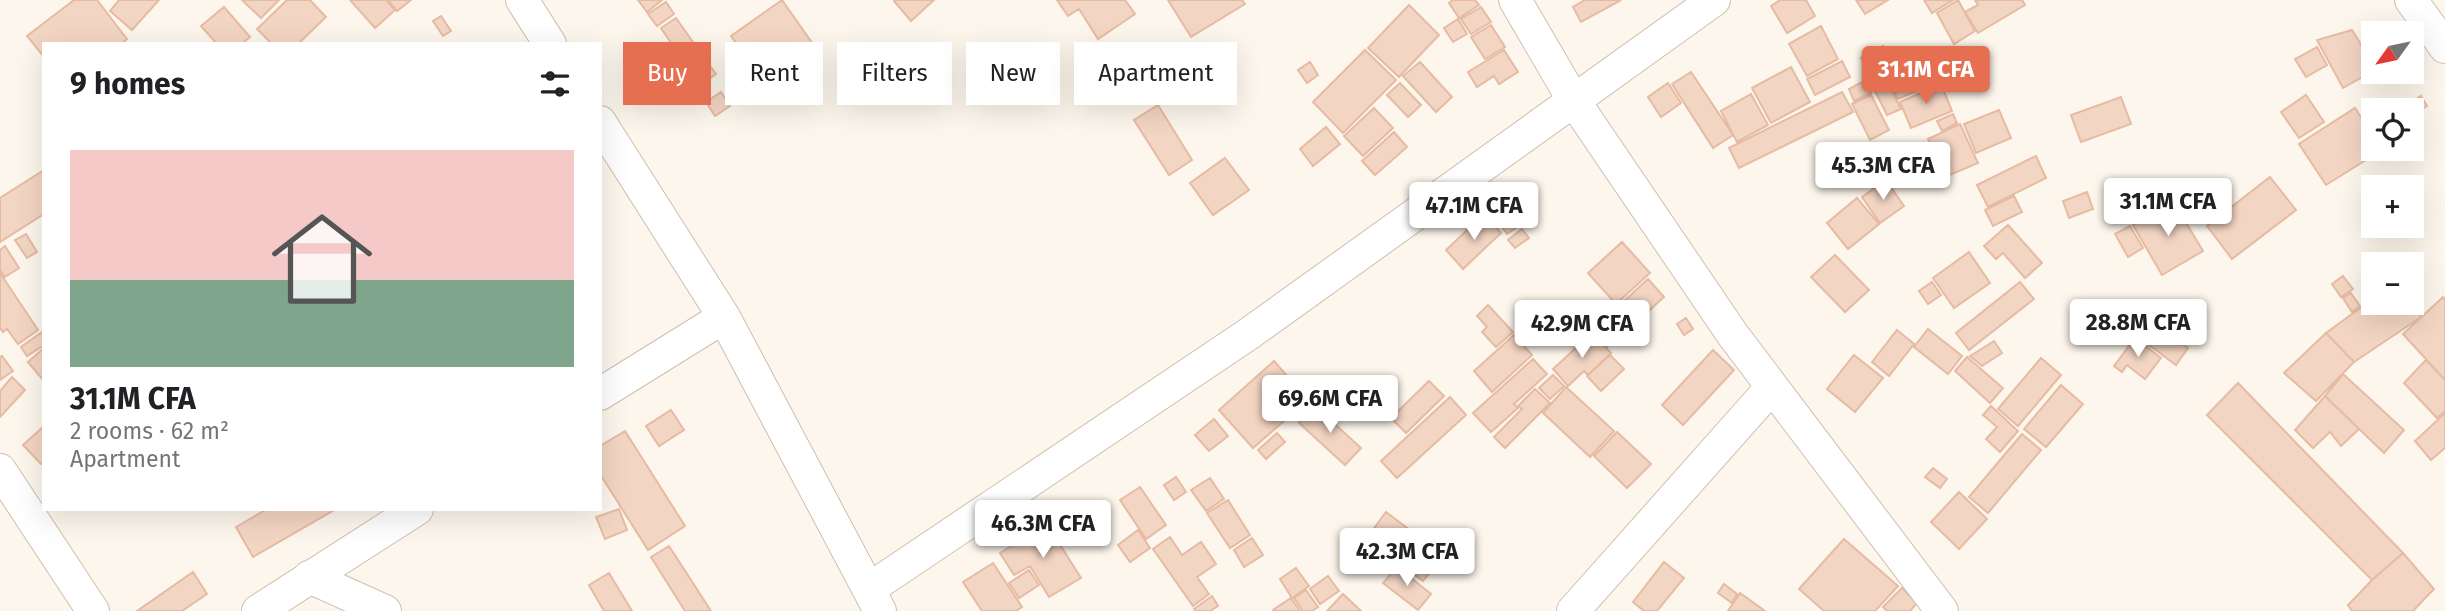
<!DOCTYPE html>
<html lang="en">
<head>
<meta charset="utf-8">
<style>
  body { margin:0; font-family:"Fira Sans",sans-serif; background:#f6f6f6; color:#202124; height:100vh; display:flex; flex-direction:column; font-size:26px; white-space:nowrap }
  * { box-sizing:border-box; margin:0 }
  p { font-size:23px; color:#757577 }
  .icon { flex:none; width:38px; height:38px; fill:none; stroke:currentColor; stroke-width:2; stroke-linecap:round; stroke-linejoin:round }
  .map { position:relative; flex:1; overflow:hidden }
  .sheet { position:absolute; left:42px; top:42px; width:560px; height:469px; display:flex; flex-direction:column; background:#fff; border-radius:0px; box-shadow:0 7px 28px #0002 }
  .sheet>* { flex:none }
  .top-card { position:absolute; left:623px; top:42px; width:665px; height:63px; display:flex; gap:14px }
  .needle { width:46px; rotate:237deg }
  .fabs { position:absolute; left:2361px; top:21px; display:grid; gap:14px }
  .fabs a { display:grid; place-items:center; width:63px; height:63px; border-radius:0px; background:#fff; box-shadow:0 7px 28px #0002; font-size:35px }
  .price { position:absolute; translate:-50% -60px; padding:0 16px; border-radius:7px; background:#fff; color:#222; font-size:23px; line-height:46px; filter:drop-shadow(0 2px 4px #0008) }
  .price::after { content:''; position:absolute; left:50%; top:42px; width:21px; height:16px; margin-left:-10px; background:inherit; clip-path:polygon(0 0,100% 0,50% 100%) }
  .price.selected { background:#e76f51; color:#fff }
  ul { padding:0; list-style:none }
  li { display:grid; align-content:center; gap:14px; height:371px; padding:0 28px }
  li span { display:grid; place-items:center; height:217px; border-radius:0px; color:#555 }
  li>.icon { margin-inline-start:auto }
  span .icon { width:126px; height:126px; fill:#fffc; stroke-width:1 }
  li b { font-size:30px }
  h2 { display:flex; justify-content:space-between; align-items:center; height:84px; padding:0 28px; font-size:30px }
  .tag { padding:0 24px; border-radius:0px; background:#fff; box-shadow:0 7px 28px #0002; font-size:24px; line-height:63px }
  .tag.selected { background:#e76f51; color:#fff }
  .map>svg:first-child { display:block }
</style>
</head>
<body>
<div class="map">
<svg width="2445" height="611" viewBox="0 0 2445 611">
  <rect width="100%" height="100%" fill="#fdf6ec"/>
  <path fill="#f3d5c3" stroke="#e6bba3" stroke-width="2" d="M74,0H97L127,39L121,44H44V57L27,36Z
    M119,0H159L132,30L110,11Z
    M242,0H279L261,18Z
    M287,0H310L326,17L298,44H272L257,29Z
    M350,0H386L395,10L375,28Z
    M388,0H411L397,11Z
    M638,0H662L647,12Z
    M782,0L815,47L764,84L731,36Z
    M895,0H934L911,21L894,1Z
    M1057,0H1125L1135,14L1098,39L1079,9L1068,16Z
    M1168,0H1242L1245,4L1191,37Z
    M1453,0H1475L1479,5L1459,18L1449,3Z
    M1585,0H1621L1581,22L1573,7Z
    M1780,0H1806L1815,16L1787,33L1771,6Z
    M1856,0H1888L1865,14Z
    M1924,0H1953L1932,13Z
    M1958,0L1975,31L1954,44L1937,13Z
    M1975,0H2022L2025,5L1978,33L1965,12L1978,5Z
    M666,2L674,14L657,26L648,14Z
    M1409,5L1439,35L1399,77L1368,48Z
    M224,7L250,37L242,44H217L201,26Z
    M1481,7L1491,22L1471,34L1461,19Z
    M441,16L451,31L443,36L433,21Z
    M676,18L695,45L679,55L661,28Z
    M1458,19L1467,34L1453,42L1444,28Z
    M1491,25L1505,47L1485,59L1471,37Z
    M1821,26L1838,59L1807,76L1789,44Z
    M2352,30L2373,64V71L2343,88L2317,40Z
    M1883,46L1893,67L1872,78L1861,58Z
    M2317,47L2327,65L2306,77L2295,59Z
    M1365,50L1396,80L1343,133L1313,102Z
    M1504,50L1518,72L1499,84L1494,76L1477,87L1468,72Z
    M1096,55L1107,69L1096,77L1086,62Z
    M1930,57L1940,81L1898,99L1887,74Z
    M706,60L716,74L698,87L688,72Z
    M1842,61L1850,77L1815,95L1807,79Z
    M1310,62L1318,75L1307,83L1298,70Z
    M1420,62L1452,97L1436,112L1403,76Z
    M1791,67L1810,102L1771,123L1752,88Z
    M1691,72L1733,135L1713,148L1672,84Z
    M1885,77L1901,109L1887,115L1871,83Z
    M1864,81L1871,93L1854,101L1849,89Z
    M1400,83L1421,105L1408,117L1387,95Z
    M1668,83L1681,103L1661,117L1648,97Z
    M1941,84L1952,111L1911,128L1900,102Z
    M721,92L730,106L715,116L706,102Z
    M1842,92L1853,112L1739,168L1729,148Z
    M1751,94L1768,125L1737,142L1721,111Z
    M1871,95L1889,130L1870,140L1852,104Z
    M2306,95L2324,122L2299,138L2281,112Z
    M2421,96L2427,106L2412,115V110H2408L2406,106Z
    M2121,97L2131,124L2081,142L2071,115Z
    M1158,105L1192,160L1169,175L1134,120Z
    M1374,108L1393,128L1363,156L1344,136Z
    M2355,108L2373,136V149L2382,150L2326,185L2299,144Z
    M1999,110L2011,138L1976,153L1964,124Z
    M1953,114L1957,123L1942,131L1937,121Z
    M1960,124L1978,163L1945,177L1928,139Z
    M1326,127L1340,144L1313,166L1300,149Z
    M1394,132L1407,147L1375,175L1362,161Z
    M2036,156L2046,178L1988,207L1977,185Z
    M1225,158L1249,190L1213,215L1190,183Z
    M1877,163L1886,179L1873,185L1864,170Z
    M44,170V214L0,242V198Z
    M2270,177L2296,210L2232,259L2207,226Z
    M1886,180L1904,206L1880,223L1862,197Z
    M2207,185L2222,208L2202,220L2188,198Z
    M2087,192L2093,209L2069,218L2063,201Z
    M1516,193L1532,217L1507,234L1491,212Z
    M2014,196L2022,212L1993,226L1985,210Z
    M1857,198L1879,224L1848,249L1827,223Z
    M2173,201L2203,251L2162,275L2133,225Z
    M1484,214L1501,233L1463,269L1446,250Z
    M2008,225L2042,263L2025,278L2003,253L1996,259L1984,246Z
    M2130,226L2143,248L2128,257L2115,234Z
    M1522,229L1529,238L1515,248L1508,240Z
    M26,234L37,252L27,258L15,240Z
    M1622,242L1650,273L1616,304L1588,273Z
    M5,246L19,268L5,277L0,270V250Z
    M1969,252L1990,283L1954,308L1933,278Z
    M1835,255L1869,290L1845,312L1811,277Z
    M0,273L38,330L18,344L7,329L3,332L0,328Z
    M2343,276L2353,289L2341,297L2332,284Z
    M1648,279L1664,297L1627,331L1610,314Z
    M1932,282L1941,295L1928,304L1919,291Z
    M2020,282L2034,299L1969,350L1956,333Z
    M2351,293L2360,306L2352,312L2343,298Z
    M2443,297L2445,300V380L2403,334Z
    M2373,299V303H2411L2421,317L2354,362L2326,333Z
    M1488,305L1513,332L1496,347L1482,332L1487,327L1477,316Z
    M1606,313L1623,333L1607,346L1590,327Z
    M1686,318L1693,329L1684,335L1677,324Z
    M2149,319L2188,348L2176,365L2137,336Z
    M1928,329L1962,356L1948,374L1914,347Z
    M1897,330L1914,344L1889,376L1872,362Z
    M42,332L44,345L27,356L21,347Z
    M1592,333L1611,353L1588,375L1584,371L1568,386L1553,369Z
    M2326,333L2354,362L2316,401L2284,373Z
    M1514,335L1532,355L1492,392L1474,371Z
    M2135,338L2161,358L2145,379L2127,365L2122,372L2114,366Z
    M1994,341L2002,353L1982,366L1970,356Z
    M44,348V381L28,362Z
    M1713,350L1734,370L1683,425L1662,405Z
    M1610,355L1624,369L1601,391L1587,376Z
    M1854,355L1883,378L1855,412L1827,389Z
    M2,356L13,371L0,380V357Z
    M1967,357L2003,388L1990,403L1955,371Z
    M2041,358L2061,375L2018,426L1998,409Z
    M1533,359L1547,374L1514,404L1518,408L1491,432L1473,413Z
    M2426,360L2445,380V411L2437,418L2404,383Z
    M1274,361L1308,400L1253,448L1219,410Z
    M2343,374L2404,430L2384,453L2325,396Z
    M1553,375L1564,386L1550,399L1539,388Z
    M12,377L25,390L0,417V391Z
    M1429,381L1444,396L1406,433L1391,418Z
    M2238,383L2403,553L2372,580L2207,415Z
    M2061,385L2083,404L2046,447L2024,429Z
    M1566,387L1614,431L1590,457L1543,413Z
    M1535,389L1550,403L1505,448L1494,437L1522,409L1518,406Z
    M2325,396L2359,429L2341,446L2330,432L2313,448L2295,430Z
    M1450,397L1466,415L1397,478L1381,461Z
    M1314,405L1361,448L1345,465L1299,423Z
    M1991,406L2018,431L2000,452L1986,439L1997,427L1983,415Z
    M671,410L684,430L659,446L646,426Z
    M2445,413V448L2431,460L2415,441Z
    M1214,419L1228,436L1209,451L1195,435Z
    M44,426V462L41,464L23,445Z
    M625,431L685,526L648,550L600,474V446Z
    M1617,432L1651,464L1627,488L1594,456Z
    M1277,433L1285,442L1266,459L1258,450Z
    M2022,434L2041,450L1988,513L1969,497Z
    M1933,468L1947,479L1940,488L1925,477Z
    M1176,477L1186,492L1174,500L1164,485Z
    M1210,478L1224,499L1206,511L1191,490Z
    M1140,487L1166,525L1146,539L1120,500Z
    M1959,492L1987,519L1959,549L1931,522Z
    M1228,500L1250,535L1230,548L1207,513Z
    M267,509H336L253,557L236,527Z
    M619,509L627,530L605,539L596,517Z
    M1386,512L1443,555L1423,581L1367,538Z
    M1047,524L1081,578L1049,597L1030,566L1014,575L1000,553Z
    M1138,530L1150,548L1130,562L1118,545Z
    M1170,537L1182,555L1201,542L1216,564L1197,577L1209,594L1193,606L1153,549Z
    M1252,538L1263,555L1244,567L1234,550Z
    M1844,539L1898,586L1875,611H1824L1799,589Z
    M669,546L711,611H685L651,557Z
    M2403,553L2434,589L2413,611H2352L2348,605L2372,580Z
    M1664,562L1684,578L1657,611H1644L1633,602Z
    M993,563L1022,607L1016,611H982L963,582Z
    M1397,567L1431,594L1418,610L1383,583Z
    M1296,568L1309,586L1292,598L1280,579Z
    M1029,570L1039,585L1019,598L1009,583Z
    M193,572L207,594L182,611H137Z
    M609,573L632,611H604L589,585Z
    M1328,576L1339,591L1320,604L1310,589Z
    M1724,584L1737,594L1732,603L1718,593Z
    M1902,588L1917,603L1910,611H1887L1883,607Z
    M1306,590L1318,607L1312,611H1303L1294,598Z
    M1740,593L1765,611H1728Z
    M1343,594L1361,611H1327Z
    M1212,596L1218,606L1210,611H1196L1194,609Z
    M1291,598L1300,611H1274L1273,610Z"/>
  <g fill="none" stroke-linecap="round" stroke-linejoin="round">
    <g stroke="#d1beb0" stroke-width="34">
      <path id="minor" d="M522,0L550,44
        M1515,0L1574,101L1733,335L1942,611
        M2411,0L2445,47
        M600,122L724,317L880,611
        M600,394L724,317
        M0,470L93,611
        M309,577L385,611
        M869,589L1247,335L1714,0
        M258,611L417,509
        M1573,611L1772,387"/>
    </g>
    <use href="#minor" stroke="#fff" stroke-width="32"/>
  </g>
</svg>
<div class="fabs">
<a><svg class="needle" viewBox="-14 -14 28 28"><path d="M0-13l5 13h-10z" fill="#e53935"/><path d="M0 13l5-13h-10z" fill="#757577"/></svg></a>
<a><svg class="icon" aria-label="locate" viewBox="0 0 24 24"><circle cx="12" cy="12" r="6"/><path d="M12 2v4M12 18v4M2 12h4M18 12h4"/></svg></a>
<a>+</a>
<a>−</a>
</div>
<b class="price selected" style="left:1926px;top:106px">31.1M CFA</b>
<b class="price" style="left:1883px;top:202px">45.3M CFA</b>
<b class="price" style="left:2168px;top:238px">31.1M CFA</b>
<b class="price" style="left:1474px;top:242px">47.1M CFA</b>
<b class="price" style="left:2138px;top:359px">28.8M CFA</b>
<b class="price" style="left:1582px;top:360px">42.9M CFA</b>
<b class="price" style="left:1330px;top:435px">69.6M CFA</b>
<b class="price" style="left:1043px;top:560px">46.3M CFA</b>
<b class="price" style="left:1407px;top:588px">42.3M CFA</b>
<div class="top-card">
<a class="tag selected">Buy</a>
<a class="tag">Rent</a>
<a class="tag">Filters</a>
<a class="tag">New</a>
<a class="tag">Apartment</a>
</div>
<section class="sheet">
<h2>9 homes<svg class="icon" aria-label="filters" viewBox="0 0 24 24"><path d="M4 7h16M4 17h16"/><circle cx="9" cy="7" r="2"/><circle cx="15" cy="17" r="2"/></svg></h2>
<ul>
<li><span style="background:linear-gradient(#f6c9c9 60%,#7fa58c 0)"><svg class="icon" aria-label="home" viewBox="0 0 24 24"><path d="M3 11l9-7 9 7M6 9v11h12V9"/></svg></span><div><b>31.1M CFA</b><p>2 rooms · 62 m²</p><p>Apartment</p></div></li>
</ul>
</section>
</div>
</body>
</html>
